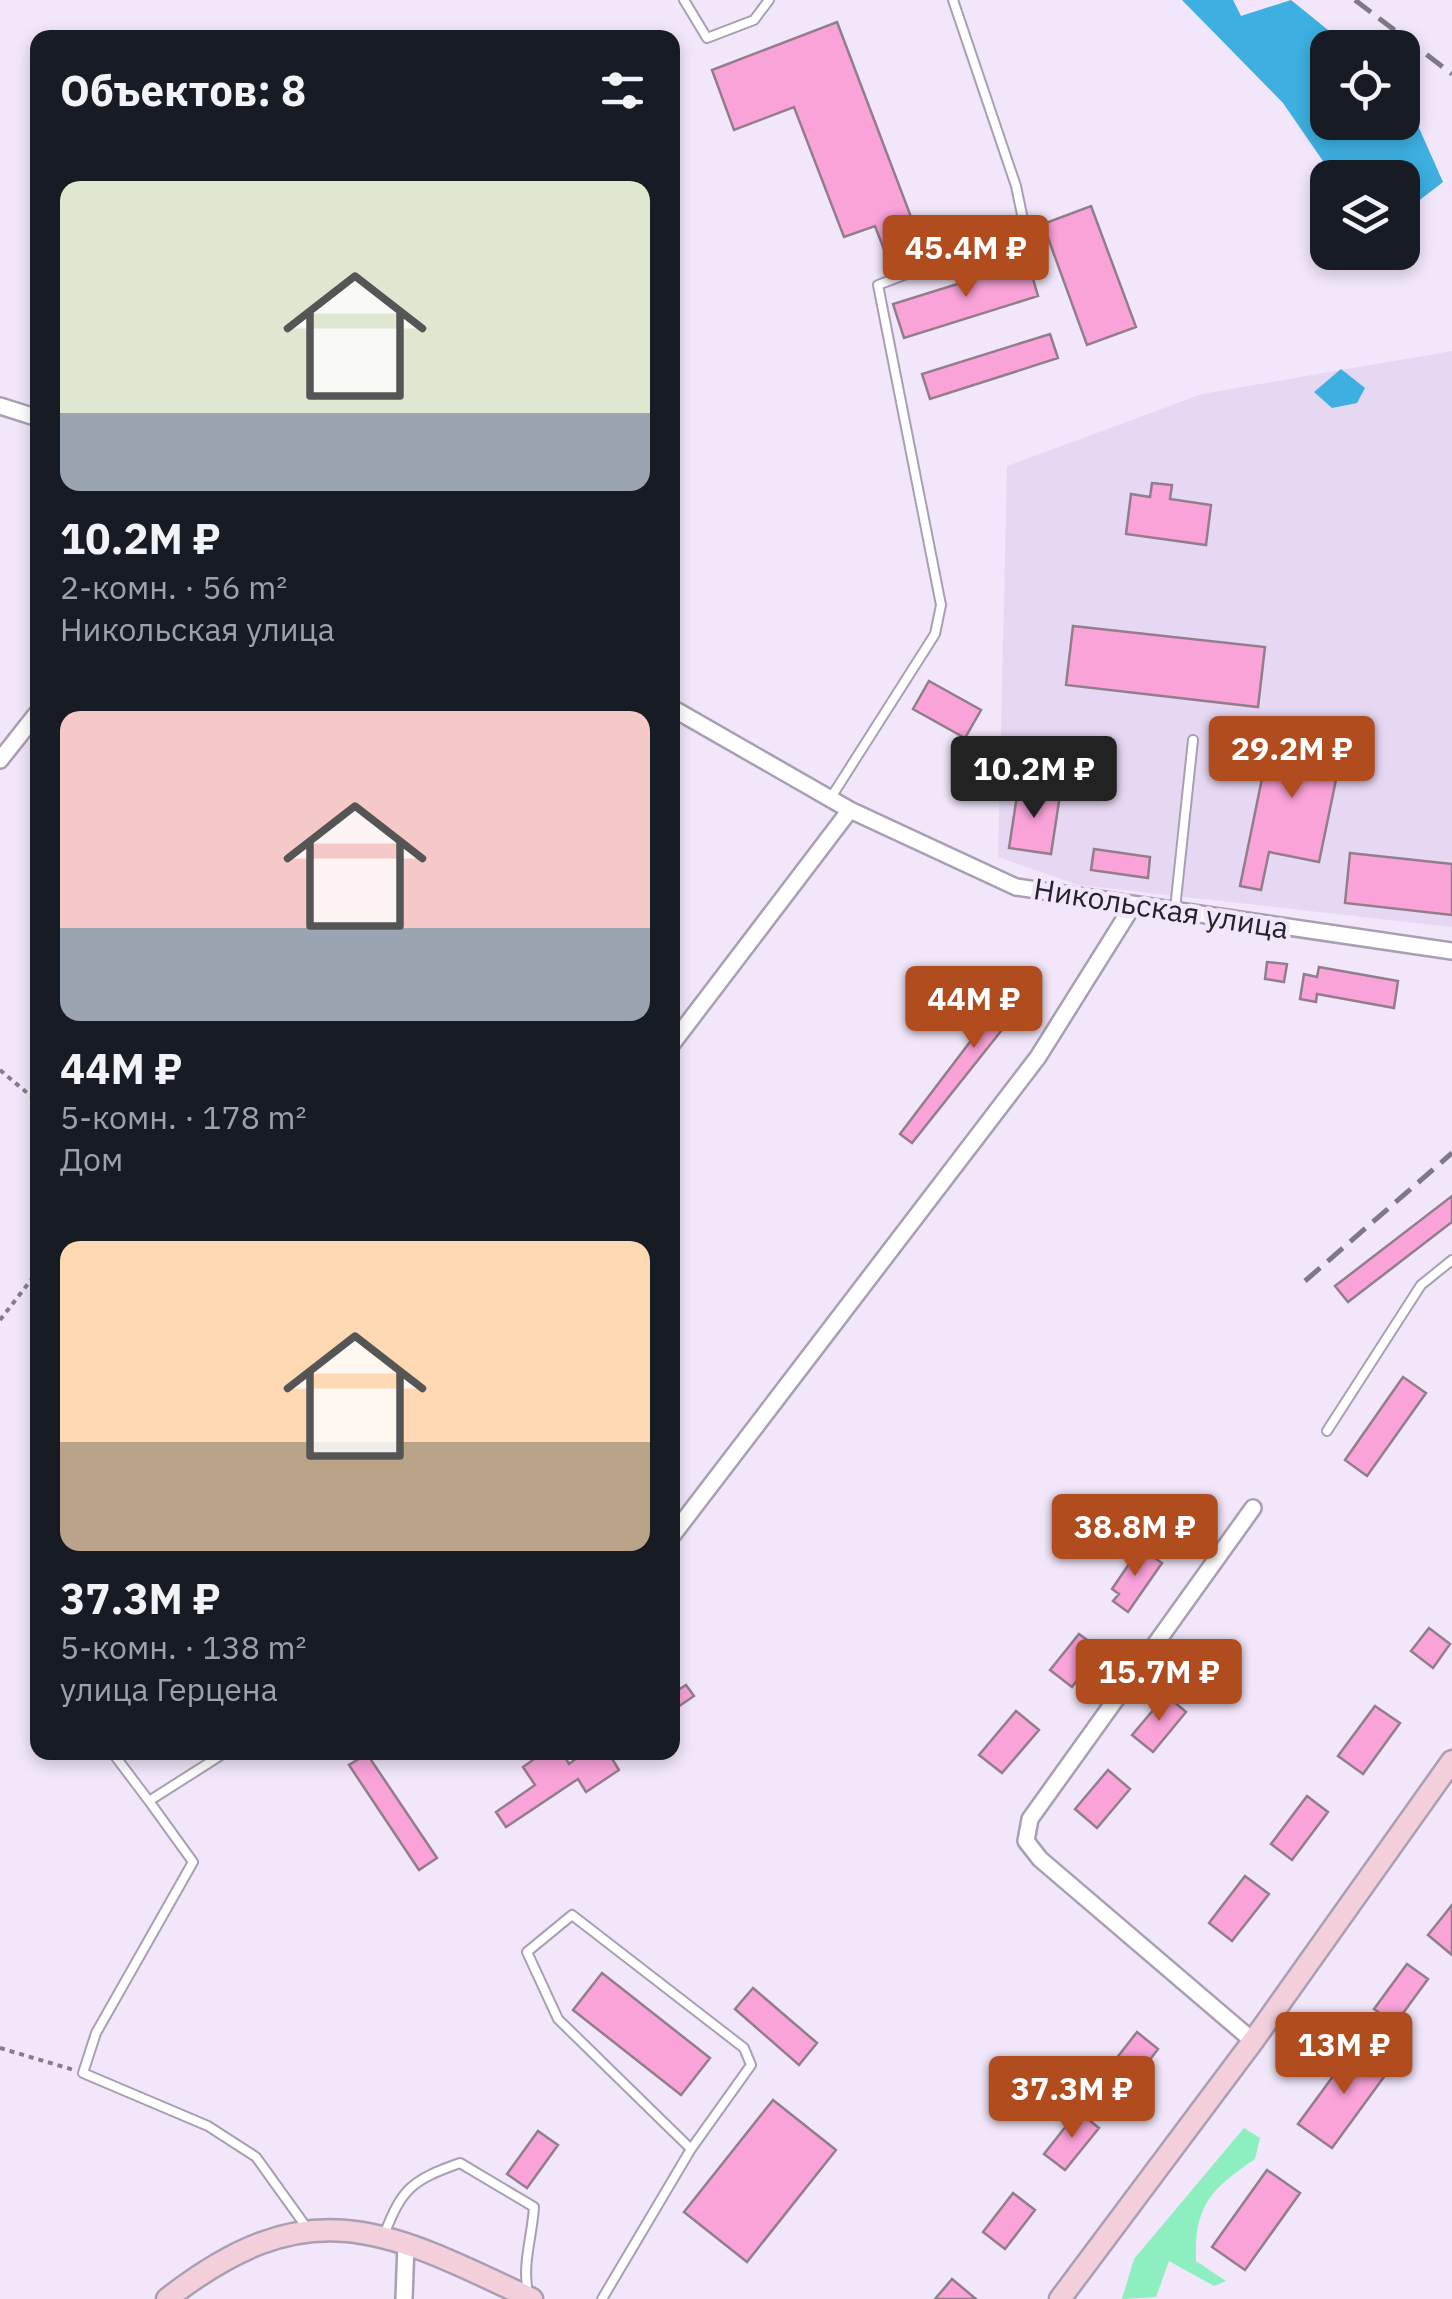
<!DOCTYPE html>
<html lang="ru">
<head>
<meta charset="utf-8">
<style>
  body { margin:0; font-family:"IBM Plex Sans",sans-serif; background:#242831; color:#f1f3f6; height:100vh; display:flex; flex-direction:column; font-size:38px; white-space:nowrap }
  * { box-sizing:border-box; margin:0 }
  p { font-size:32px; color:#9ea1a6 }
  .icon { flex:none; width:55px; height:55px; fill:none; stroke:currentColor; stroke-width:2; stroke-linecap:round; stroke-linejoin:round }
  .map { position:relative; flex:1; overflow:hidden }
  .sheet { position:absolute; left:30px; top:30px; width:650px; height:1730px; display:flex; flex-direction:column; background:#171b24; border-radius:20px; box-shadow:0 5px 15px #0003 }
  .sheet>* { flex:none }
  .tools { position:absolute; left:1310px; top:30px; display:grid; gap:20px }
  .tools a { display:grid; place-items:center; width:110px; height:110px; border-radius:20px; background:#171b24; box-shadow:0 5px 15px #0003; font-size:50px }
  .price { position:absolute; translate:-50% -85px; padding:0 22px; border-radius:10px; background:#b14c1e; color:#fff; font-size:32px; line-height:65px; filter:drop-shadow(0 2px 5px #0008) }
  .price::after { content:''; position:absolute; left:50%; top:60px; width:30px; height:22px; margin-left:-15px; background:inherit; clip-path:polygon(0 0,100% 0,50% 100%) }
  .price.selected { background:#222; color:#fff }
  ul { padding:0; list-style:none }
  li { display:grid; align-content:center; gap:20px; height:530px; padding:0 30px }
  li span { display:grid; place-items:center; height:310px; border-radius:20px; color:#555 }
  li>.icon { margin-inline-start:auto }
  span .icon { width:180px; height:180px; fill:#fffc; stroke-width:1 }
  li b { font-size:42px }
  h2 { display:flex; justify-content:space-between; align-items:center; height:120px; padding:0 30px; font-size:42px }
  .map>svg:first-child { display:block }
</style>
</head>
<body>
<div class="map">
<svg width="1452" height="2299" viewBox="0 0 1452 2299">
  <rect width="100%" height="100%" fill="#f1e6fa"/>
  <path fill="#e6d8f3" d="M1452,351V927L1078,885L998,857L1007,466L1202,394Z"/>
  <path fill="#8defbf" d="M1244,2128L1260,2138L1255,2159C1211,2189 1194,2205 1196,2261L1226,2281L1214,2286L1169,2261L1156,2297L1122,2299L1134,2259Z"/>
  <path fill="#3dafe0" d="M1182,0H1233L1241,16L1291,0L1349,47L1328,48V122H1402L1403,92L1443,182L1403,213L1402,178L1334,177L1283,103Z
    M1341,369L1365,388L1357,403L1332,408L1314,392Z"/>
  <path fill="#faa3d9" stroke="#927e8a" stroke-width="2.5" d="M837,22L919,238L885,252L875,226L844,237L794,107L734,130L712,70Z
    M1091,206L1136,327L1087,345L1043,224Z
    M1028,262L1038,296L904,338L893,304Z
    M1050,334L1058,358L930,399L922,374Z
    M1152,483L1172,485L1170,499L1211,505L1206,545L1126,534L1131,494L1150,497Z
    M1073,626L1265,647L1258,707L1066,685Z
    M929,681L981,710L965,738L913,709Z
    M1274,720L1292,723L1290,735L1343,746L1319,862L1269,852L1261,890L1240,886Z
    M1018,789L1060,795L1051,854L1009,848Z
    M1094,849L1150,857L1148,878L1091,870Z
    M1350,853L1452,864V915L1345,903Z
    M1267,962L1287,964L1284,982L1265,979Z
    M1319,967L1398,981L1394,1008L1317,994L1316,1002L1300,999L1304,974L1317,977Z
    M1018,972L1040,990L1018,1019L1013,1016L912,1143L900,1134L998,1005L995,1002Z
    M1452,1196V1222L1348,1302L1335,1286Z
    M1403,1377L1426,1393L1367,1476L1345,1460Z
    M1140,1548L1162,1563L1128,1612L1113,1601L1119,1594L1112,1589Z
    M1429,1628L1450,1644L1433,1668L1411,1651Z
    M1079,1634L1101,1650L1072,1687L1050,1670Z
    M686,1685L694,1696L672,1711V1694Z
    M1166,1695L1186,1712L1153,1752L1132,1735Z
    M1375,1706L1400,1723L1363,1774L1338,1756Z
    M1016,1711L1039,1730L1002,1773L979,1755Z
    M544,1752H562L569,1764L585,1752H608L619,1770L586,1792L578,1779L506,1827L496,1812L535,1785L523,1767Z
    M367,1754L437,1858L419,1870L349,1765Z
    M1108,1770L1130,1789L1097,1828L1075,1809Z
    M1307,1796L1328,1812L1292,1860L1271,1844Z
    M1245,1876L1269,1894L1232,1941L1209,1923Z
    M1452,1905V1955L1428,1935Z
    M1407,1964L1428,1979L1395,2024L1374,2009Z
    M602,1973L710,2058L681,2095L573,2010Z
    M753,1988L817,2043L799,2065L735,2009Z
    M1137,2032L1158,2049L1120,2099L1098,2082Z
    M1356,2045L1389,2070L1332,2148L1298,2124Z
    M773,2100L836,2150L747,2262L684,2212Z
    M1078,2111L1099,2128L1065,2170L1044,2154Z
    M538,2131L558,2145L527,2188L507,2174Z
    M1267,2170L1300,2193L1245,2270L1212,2247Z
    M1013,2193L1035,2210L1005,2249L983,2232Z
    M952,2279L976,2299H935Z"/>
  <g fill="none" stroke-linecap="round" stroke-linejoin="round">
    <g stroke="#a99fb2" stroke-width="12">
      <path id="lane" d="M684,0L707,38L754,20L769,0
        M830,799L935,634L941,605L878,285L1025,229L1016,186L953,0
        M1175,909L1193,740
        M1327,1431L1421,1285L1452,1260
        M112,1752L149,1801
        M226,1752L149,1801L193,1862L96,2033L83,2073L208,2126L256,2157L307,2228
        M384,2235C402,2188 412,2180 460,2163L534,2207C532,2238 522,2263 528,2293
        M602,2299L691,2149L751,2065L744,2048L572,1915L527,1952L558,2019L691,2149"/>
    </g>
    <g stroke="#a99fb2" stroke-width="20">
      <path id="street" d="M0,406L38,418
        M672,708L850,810L1016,887L1452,951
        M0,760L38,712
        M672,1044L850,810
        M672,1536L1038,1057L1132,907
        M1253,2041L1040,1859L1026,1841L1030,1819L1253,1508
        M404,2299L406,2244"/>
    </g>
    <g stroke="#a99fb2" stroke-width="25">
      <path id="secondary" d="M167,2299C309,2188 385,2229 532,2299
        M1060,2299L1253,2041L1452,1761"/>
    </g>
    <path stroke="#847c89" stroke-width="4" stroke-dasharray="5 5" stroke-linecap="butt" d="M0,1070L38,1102
      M0,1320L38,1271
      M0,2048L74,2070"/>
    <use href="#lane" stroke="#fff" stroke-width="8"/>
    <use href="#street" stroke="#fff" stroke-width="15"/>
    <use href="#secondary" stroke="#f3cfdc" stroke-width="20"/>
    <path stroke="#7f7885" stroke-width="5" stroke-dasharray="20 10" stroke-linecap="butt" d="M1355,0L1452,74
      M1305,1281L1452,1153"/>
  </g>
  <g text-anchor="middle" stroke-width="9" stroke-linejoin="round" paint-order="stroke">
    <g font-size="30" fill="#262229" stroke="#f1e6fa">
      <text transform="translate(1161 909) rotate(9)" y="10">Никольская улица</text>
    </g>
  </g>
</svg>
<div class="tools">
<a><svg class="icon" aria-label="locate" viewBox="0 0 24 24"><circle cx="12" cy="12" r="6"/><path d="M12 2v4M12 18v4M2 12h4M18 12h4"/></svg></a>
<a><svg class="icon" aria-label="layers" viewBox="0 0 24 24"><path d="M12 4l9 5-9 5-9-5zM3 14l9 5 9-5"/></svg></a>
</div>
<b class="price" style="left:966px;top:300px">45.4M ₽</b>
<b class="price" style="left:1292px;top:801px">29.2M ₽</b>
<b class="price selected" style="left:1034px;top:821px">10.2M ₽</b>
<b class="price" style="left:974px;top:1051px">44M ₽</b>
<b class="price" style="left:1135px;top:1579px">38.8M ₽</b>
<b class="price" style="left:1159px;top:1724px">15.7M ₽</b>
<b class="price" style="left:1344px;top:2097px">13M ₽</b>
<b class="price" style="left:1072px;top:2141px">37.3M ₽</b>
<section class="sheet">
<h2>Объектов: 8<svg class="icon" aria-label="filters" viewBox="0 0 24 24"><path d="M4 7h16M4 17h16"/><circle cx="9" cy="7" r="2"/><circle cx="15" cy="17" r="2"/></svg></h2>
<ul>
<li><span style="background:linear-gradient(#dfe7d0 75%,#9aa5b1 0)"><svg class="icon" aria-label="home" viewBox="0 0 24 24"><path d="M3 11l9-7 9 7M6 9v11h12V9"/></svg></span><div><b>10.2M ₽</b><p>2-комн. · 56 m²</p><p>Никольская улица</p></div></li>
<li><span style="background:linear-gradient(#f6c9c9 70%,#9aa5b1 0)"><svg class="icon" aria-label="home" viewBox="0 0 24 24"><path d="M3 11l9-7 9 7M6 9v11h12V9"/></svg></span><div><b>44M ₽</b><p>5-комн. · 178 m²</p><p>Дом</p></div></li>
<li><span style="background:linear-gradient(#ffd9b3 65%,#b9a48a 0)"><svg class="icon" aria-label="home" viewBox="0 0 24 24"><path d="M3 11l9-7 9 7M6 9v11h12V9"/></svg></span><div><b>37.3M ₽</b><p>5-комн. · 138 m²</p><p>улица Герцена</p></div></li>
</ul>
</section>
</div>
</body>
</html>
